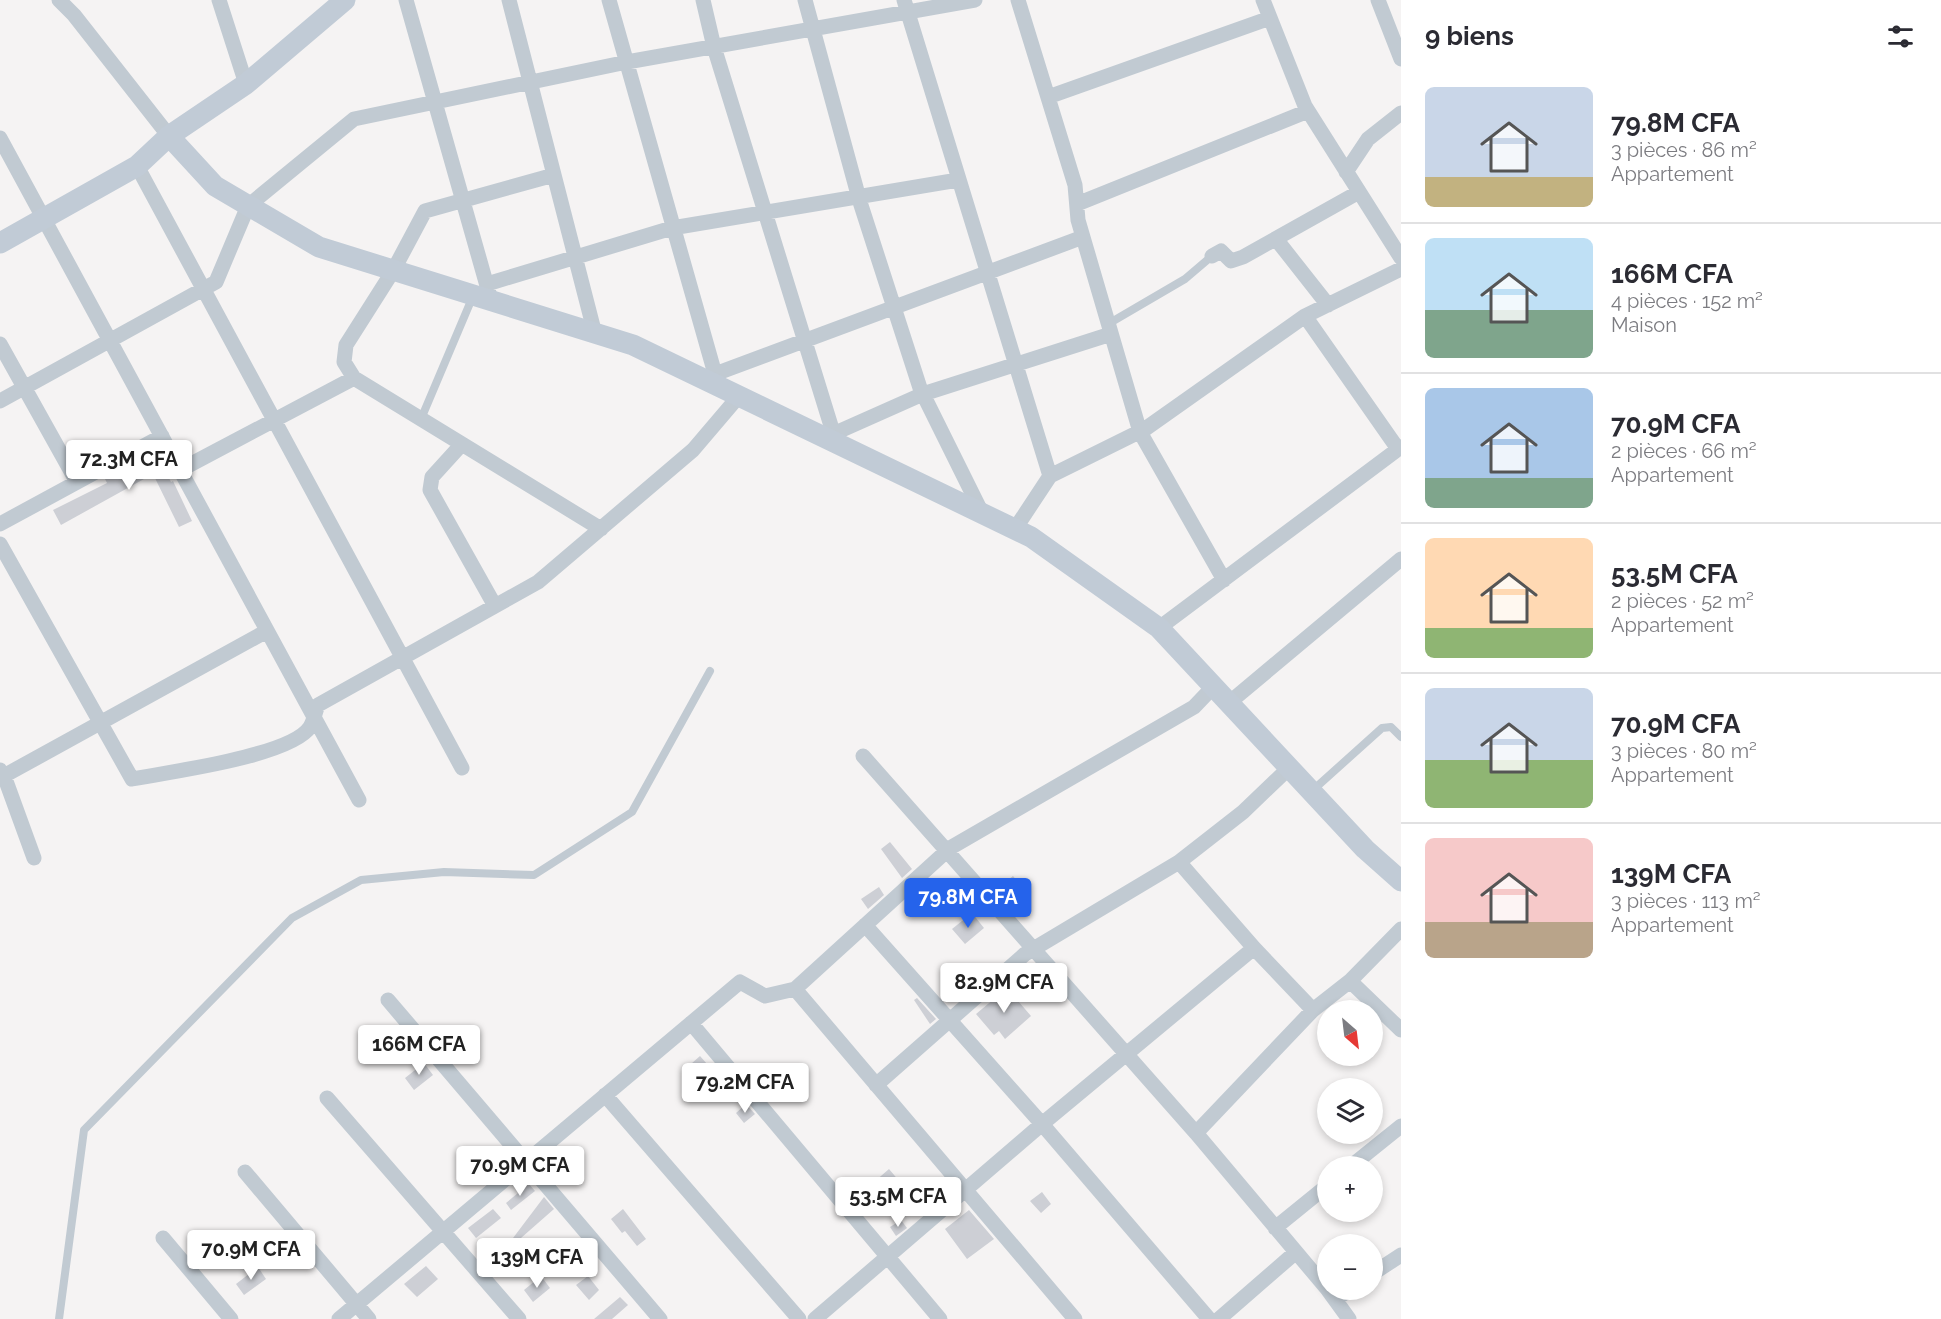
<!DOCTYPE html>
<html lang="fr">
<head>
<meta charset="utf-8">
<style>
  body { margin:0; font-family:Raleway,sans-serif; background:#f7f7f7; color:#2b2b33; height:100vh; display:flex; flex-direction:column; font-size:22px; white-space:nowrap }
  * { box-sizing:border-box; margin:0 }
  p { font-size:20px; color:#7c7c81 }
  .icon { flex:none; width:33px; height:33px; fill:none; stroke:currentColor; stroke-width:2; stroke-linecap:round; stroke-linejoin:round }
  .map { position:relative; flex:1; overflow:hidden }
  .drawer { display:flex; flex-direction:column; background:#fff; width:540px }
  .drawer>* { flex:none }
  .needle { width:39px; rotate:152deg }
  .fabs { position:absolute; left:1317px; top:1000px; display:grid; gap:12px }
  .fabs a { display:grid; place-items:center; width:66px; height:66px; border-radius:50%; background:#fff; box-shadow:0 3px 9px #0003; font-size:30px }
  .price { position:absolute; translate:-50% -51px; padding:0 14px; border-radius:6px; background:#fff; color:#222; font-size:20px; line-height:39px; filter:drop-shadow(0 2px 3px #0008) }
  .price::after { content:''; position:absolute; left:50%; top:36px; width:18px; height:14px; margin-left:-9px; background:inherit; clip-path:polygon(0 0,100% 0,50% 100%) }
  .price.selected { background:#2563eb; color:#fff }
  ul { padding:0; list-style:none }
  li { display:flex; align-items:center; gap:18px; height:150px; padding:0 24px }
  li+li { border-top:2px solid #e1e1e2 }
  li span { display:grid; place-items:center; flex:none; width:168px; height:120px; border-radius:9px; color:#555 }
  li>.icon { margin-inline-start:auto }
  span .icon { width:72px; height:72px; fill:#fffc; stroke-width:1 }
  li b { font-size:26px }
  h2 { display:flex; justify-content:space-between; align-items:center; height:72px; padding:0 24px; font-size:26px }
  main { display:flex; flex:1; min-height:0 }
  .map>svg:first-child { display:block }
</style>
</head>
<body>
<main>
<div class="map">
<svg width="1401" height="1319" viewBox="0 0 1401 1319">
  <rect width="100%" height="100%" fill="#f5f3f3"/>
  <path fill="#cdcfd5" d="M156,452L171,482L173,481L192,521L179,527L153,474L61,525L53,510L107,483L105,479Z
    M890,842L912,869L902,878L881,849Z
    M1013,876L1022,887L1011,895L1003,884Z
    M879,887L884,895L868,909L861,899Z
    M972,913L984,928L965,944L952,929Z
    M1007,988L1031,1016L1005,1039L999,1031L994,1035L976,1014Z
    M917,998L936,1019L930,1024L914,1000Z
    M700,1056L715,1073L697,1088L683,1071Z
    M424,1063L433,1075L414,1090L405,1078Z
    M746,1104L755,1114L744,1123L736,1113Z
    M889,1169L900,1182L885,1195L874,1182Z
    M529,1184L535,1191L511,1210L506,1203Z
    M1042,1192L1051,1204L1041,1213L1030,1201Z
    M544,1197L554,1209L513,1245L510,1242Z
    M493,1209L501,1218L476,1238L468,1228Z
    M623,1209L646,1239L637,1246L625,1231L622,1233L611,1219Z
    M969,1210L994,1239L967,1259L945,1229Z
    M901,1220L907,1228L896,1236L890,1227Z
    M426,1266L438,1279L417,1297L404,1284Z
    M258,1267L266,1279L244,1295L236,1284Z
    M541,1276L550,1288L533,1302L524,1290Z
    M588,1276L599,1290L589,1300L576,1285Z
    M620,1297L628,1305L612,1319H594Z"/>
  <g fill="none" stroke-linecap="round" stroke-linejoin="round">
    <path stroke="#c1cad2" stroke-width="8" d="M1108,324L1185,279L1212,256
      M421,419L473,296
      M1313,790L1382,728L1391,727L1401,737
      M59,1319L84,1130L292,918L361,880L444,872L534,875L632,812L710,671"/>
    <path stroke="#c1cad2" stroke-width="15" d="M59,0L74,15L169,136
      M219,0L246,84
      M406,0L489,293
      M509,0L595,334
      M609,0L715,374L716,385
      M703,0L714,47L836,442
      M805,0L860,202L920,388L982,513
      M904,0L1050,476
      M1018,0L1075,185L1078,220L1140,432L1224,580
      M1263,0L1305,106L1401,258
      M1378,0L1401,59
      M1048,97L1270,18
      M0,138L359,800
      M137,166L462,768
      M1346,172L1368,139L1401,113
      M554,175L425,211L393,271L346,345L344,362L354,378L601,529
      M1077,204L1308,111
      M1276,239L1328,305
      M1212,256L1221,251L1231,261L1243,257L1359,192
      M487,284L672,228L958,180
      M1305,316L1398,449
      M0,344L77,482
      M715,374L1083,237
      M0,401L216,282L248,206L354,119L627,62L975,0
      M833,434L923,394L1111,334
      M462,444L432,477L430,490L495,606
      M180,470L354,378
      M0,524L162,436
      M1015,529L1050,476L1145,429L1305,316L1401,269
      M0,544L132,779C169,772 291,756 310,727C314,721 315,712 318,705L538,582L693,450L739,396
      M1159,628L1401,447
      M1230,702L1401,559
      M863,756L1196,1133L1328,1290
      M0,770L6,781L34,858
      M0,778L267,631
      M865,925L1042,1124L1209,1319
      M1254,948L1313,1010L1350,981L1401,1030
      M1350,981L1401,929
      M795,989L1075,1319
      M388,1000L660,1319
      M691,1023L940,1319
      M876,1085L1025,954L1179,862
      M605,1095L799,1319
      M327,1098L519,1319
      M1196,1133L1313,1010
      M1350,1167L1401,1126
      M245,1172L369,1319
      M1275,1228L1328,1185
      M163,1238L231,1319
      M1372,1274L1401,1255
      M1328,1290L1349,1319
      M1335,1299L1350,1290
      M339,1319L740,982L765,996L795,989L950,848L1194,707L1215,685
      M815,1319L1042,1124L1254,948L1179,862L1243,812L1290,767
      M1219,1319L1296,1252"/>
    <path stroke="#c1cbd6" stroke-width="21" d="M169,136L215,186L319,247L633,345L1031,537L1159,628L1365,849L1401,881
      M0,243L137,166L169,136L246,84L345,0"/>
  </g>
</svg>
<div class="fabs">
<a><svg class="needle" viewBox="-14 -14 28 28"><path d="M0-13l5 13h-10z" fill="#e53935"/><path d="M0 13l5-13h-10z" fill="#7c7c81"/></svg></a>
<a><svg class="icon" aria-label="layers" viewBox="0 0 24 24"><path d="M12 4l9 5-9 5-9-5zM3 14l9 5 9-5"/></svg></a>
<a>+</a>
<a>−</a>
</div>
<b class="price" style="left:129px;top:491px">72.3M CFA</b>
<b class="price selected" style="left:968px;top:929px">79.8M CFA</b>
<b class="price" style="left:1004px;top:1014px">82.9M CFA</b>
<b class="price" style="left:419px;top:1076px">166M CFA</b>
<b class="price" style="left:745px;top:1114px">79.2M CFA</b>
<b class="price" style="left:520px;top:1197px">70.9M CFA</b>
<b class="price" style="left:898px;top:1228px">53.5M CFA</b>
<b class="price" style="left:251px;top:1281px">70.9M CFA</b>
<b class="price" style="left:537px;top:1289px">139M CFA</b>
</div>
<section class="drawer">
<h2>9 biens<svg class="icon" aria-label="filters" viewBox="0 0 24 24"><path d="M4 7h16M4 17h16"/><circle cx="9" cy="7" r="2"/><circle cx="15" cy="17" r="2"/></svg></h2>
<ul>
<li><span style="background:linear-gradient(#c9d6e8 75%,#c2b280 0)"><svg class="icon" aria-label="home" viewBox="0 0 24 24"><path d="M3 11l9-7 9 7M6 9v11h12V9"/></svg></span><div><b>79.8M CFA</b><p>3 pièces · 86 m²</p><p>Appartement</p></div></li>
<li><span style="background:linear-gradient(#bfe0f5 60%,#7fa58c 0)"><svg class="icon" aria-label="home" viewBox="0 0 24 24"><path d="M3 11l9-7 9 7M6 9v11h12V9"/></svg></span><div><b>166M CFA</b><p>4 pièces · 152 m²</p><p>Maison</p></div></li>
<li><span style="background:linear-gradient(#a9c7e8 75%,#7fa58c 0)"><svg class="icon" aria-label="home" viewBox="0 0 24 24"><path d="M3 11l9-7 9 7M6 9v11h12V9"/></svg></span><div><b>70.9M CFA</b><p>2 pièces · 66 m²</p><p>Appartement</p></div></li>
<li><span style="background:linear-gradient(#ffd9b3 75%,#8fb573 0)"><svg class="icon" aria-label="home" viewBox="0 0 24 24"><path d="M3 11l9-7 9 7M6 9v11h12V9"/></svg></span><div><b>53.5M CFA</b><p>2 pièces · 52 m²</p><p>Appartement</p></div></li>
<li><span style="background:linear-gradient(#c9d6e8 60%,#8fb573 0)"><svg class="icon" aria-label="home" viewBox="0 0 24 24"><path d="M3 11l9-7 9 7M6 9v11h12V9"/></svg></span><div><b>70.9M CFA</b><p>3 pièces · 80 m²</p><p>Appartement</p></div></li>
<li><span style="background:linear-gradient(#f6c9c9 70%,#b9a48a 0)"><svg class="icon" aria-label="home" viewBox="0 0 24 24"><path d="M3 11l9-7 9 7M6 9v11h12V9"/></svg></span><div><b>139M CFA</b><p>3 pièces · 113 m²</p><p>Appartement</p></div></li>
</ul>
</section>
</main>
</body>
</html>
